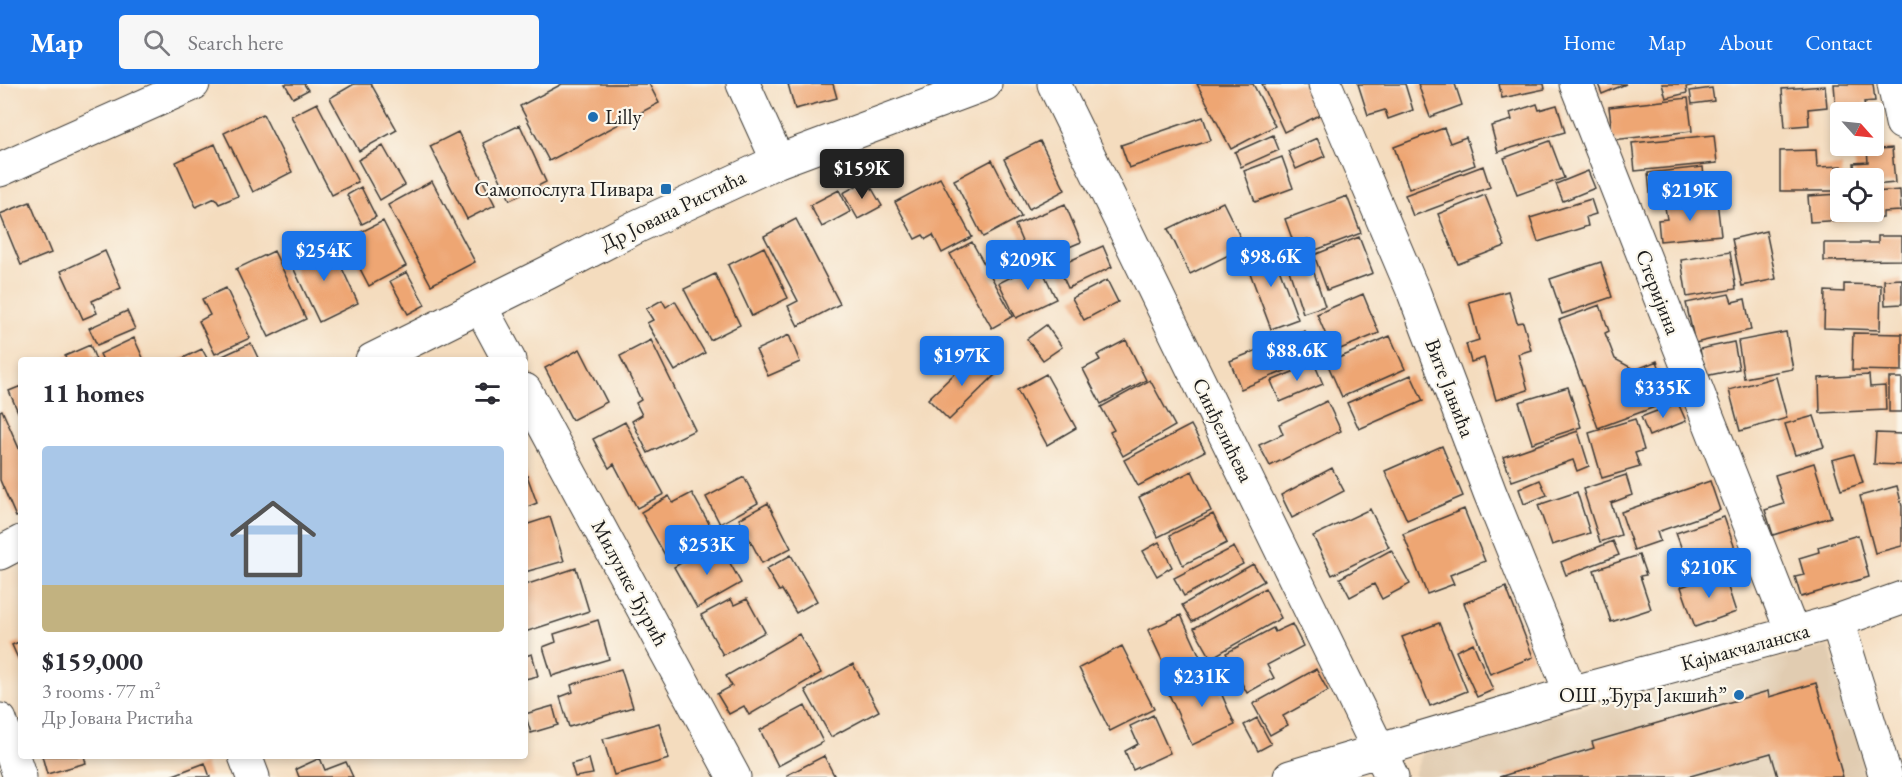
<!DOCTYPE html>
<html lang="en">
<head>
<meta charset="utf-8">
<style>
  body { margin:0; font-family:"EB Garamond",serif; background:#f7f7f7; color:#2b2b33; height:100vh; display:flex; flex-direction:column; font-size:22px; white-space:nowrap }
  * { box-sizing:border-box; margin:0 }
  p { font-size:20px; color:#7c7c81 }
  .icon { flex:none; width:33px; height:33px; fill:none; stroke:currentColor; stroke-width:2; stroke-linecap:round; stroke-linejoin:round }
  .map { position:relative; flex:1; overflow:hidden }
  .details { position:absolute; left:18px; top:273px; width:510px; height:402px; display:flex; flex-direction:column; background:#fff; border-radius:6px; box-shadow:0 3px 9px #0003 }
  .details>* { flex:none }
  .needle { width:39px; rotate:117deg }
  .buttons { position:absolute; left:1830px; top:18px; display:grid; gap:12px }
  .buttons a { display:grid; place-items:center; width:54px; height:54px; border-radius:6px; background:#fff; box-shadow:0 3px 9px #0003; font-size:30px }
  .price { position:absolute; translate:-50% -51px; padding:0 14px; border-radius:6px; background:#1a73e8; color:#fff; font-size:20px; line-height:39px; filter:drop-shadow(0 2px 3px #0008) }
  .price::after { content:''; position:absolute; left:50%; top:36px; width:18px; height:14px; margin-left:-9px; background:inherit; clip-path:polygon(0 0,100% 0,50% 100%) }
  .price.current { background:#222; color:#fff }
  ul { padding:0; list-style:none }
  li { display:grid; align-content:center; gap:12px; height:318px; padding:0 24px }
  li span { display:grid; place-items:center; height:186px; border-radius:6px; color:#555 }
  li>.icon { margin-inline-start:auto }
  span .icon { width:108px; height:108px; fill:#fffc; stroke-width:1 }
  li b { font-size:26px }
  h2 { display:flex; justify-content:space-between; align-items:center; height:72px; padding:0 24px; font-size:26px }
  header { display:flex; align-items:center; gap:36px; box-sizing:border-box; height:84px; padding:0 30px; background:#1a73e8; color:#fff }
  header strong { font-size:28px }
  nav { display:flex; gap:33px; margin-inline-start:auto; font-size:21px }
  .search { width:420px; height:54px; background:#f7f7f7; display:flex; align-items:center; gap:15px; box-sizing:border-box; padding:0 21px; border-radius:6px; color:#7c7c81; font-size:22px }
  .map>svg:first-child { display:block }
</style>
</head>
<body>
<header>
<strong>Map</strong>
<div class="search"><svg class="icon" aria-label="search" viewBox="0 0 24 24"><circle cx="10" cy="10" r="6"/><path d="M15 15l6 6"/></svg>Search here</div>
<nav><a>Home</a><a>Map</a><a>About</a><a>Contact</a></nav>
</header>
<div class="map">
<svg width="1902" height="693" viewBox="0 0 1902 693">
  <rect width="100%" height="100%" fill="#fbf7ec"/>
  <filter id="ink" filterUnits="userSpaceOnUse"><feTurbulence type="fractalNoise" baseFrequency=".0167" numOctaves="2"/><feDisplacementMap in="SourceGraphic" scale="12" xChannelSelector="R" yChannelSelector="G"/><feConvolveMatrix kernelMatrix="1 2 1 2 8 2 1 2 1" color-interpolation-filters="sRGB"/></filter>
  <filter id="wash" filterUnits="userSpaceOnUse"><feTurbulence type="fractalNoise" baseFrequency=".008" numOctaves="4" result="noise"/><feDisplacementMap in="SourceGraphic" scale="24" xChannelSelector="R" yChannelSelector="G"/><feGaussianBlur stdDeviation="1.35" result="paint"/><feColorMatrix in="noise" values="0 0 0 0 0 0 0 0 0 0 0 0 0 0 0 0 0 1.4 0 .05"/><feComposite in="paint" operator="in"/></filter>
  <g filter="url(#wash)">
    <rect width="100%" height="100%" fill="#f4dcbe"/>
    <path fill="#e1ccb1" d="M1829,562L1872,693H1413L1422,670L1437,660Z"/>
    <g id="blocks">
      <path fill="#eea673" d="M285,0H304L308,6L293,14Z
        M354,0H371L397,46L359,67L330,14Z
        M562,0H649L659,19L549,77L520,22Z
        M788,0H833L837,14L795,25Z
        M1197,0H1253L1275,42L1231,65Z
        M1262,0H1309L1322,30L1284,48Z
        M1358,0H1405L1413,26L1388,35L1385,26L1368,31Z
        M1418,0H1455L1462,21L1430,33Z
        M1499,0H1544L1545,5L1502,14Z
        M1598,0H1626L1602,10Z
        M1662,0H1694V1L1686,3L1687,9L1666,14Z
        M1834,0H1873L1875,17L1864,18L1865,24L1854,25V28H1840V36H1837Z
        M1825,2L1827,23L1808,25L1809,41L1785,43L1782,5Z
        M1712,4L1714,17L1692,20L1690,7Z
        M1688,14L1692,47L1613,56L1609,23Z
        M317,19L358,98L332,111L291,32Z
        M1537,20L1539,26L1557,21L1565,48L1498,68L1491,42L1512,36L1510,29Z
        M263,30L292,88L253,108L224,49Z
        M1203,33L1211,56L1129,84L1121,61Z
        M520,41L546,98L510,116L483,59Z
        M1444,44L1450,59L1466,53L1475,81L1409,105L1394,63Z
        M458,48L495,121L467,135L430,62Z
        M1273,51L1279,66L1241,83L1235,68Z
        M1714,51L1717,79L1635,87L1632,59Z
        M1317,54L1325,72L1296,85L1288,67Z
        M1040,57L1065,106L1029,125L1004,75Z
        M1550,57L1564,94L1517,111L1504,74Z
        M215,60L238,112L219,120L215,114L196,123L176,78Z
        M383,62L405,101L380,116L358,76Z
        M1892,64L1895,99L1874,101V94H1855L1854,79L1868,78L1867,66Z
        M1816,66L1817,83L1842,82L1840,107H1780V67Z
        M1282,73L1293,104L1255,118L1244,87Z
        M992,76L1021,133L983,153L954,96Z
        M1483,82L1490,103L1413,132L1405,111Z
        M1703,83L1706,113L1651,119L1648,89Z
        M1588,87L1595,104L1563,117L1556,100Z
        M940,94L972,153L942,169L933,151L926,155L923,151L915,155L895,118Z
        M867,96L882,122L858,135L843,109Z
        M432,97L475,178L431,201L388,121Z
        M361,103L376,133L362,140L347,111Z
        M839,106L850,128L822,143L810,121Z
        M1900,106L1901,127L1883,128V134L1810,138L1808,112L1840,110V128H1874V108Z
        M1485,111L1505,162L1458,180L1438,130Z
        M1347,112L1361,149L1313,167L1308,155L1294,160L1285,135Z
        M1591,115L1596,130L1586,133L1588,142L1538,158L1530,134Z
        M1717,117L1721,151L1660,157L1658,136L1667,135L1665,123Z
        M30,118L51,169L21,181L0,130Z
        M1223,118L1245,163L1190,190L1168,145Z
        M1065,120L1081,158L1031,179L1015,141Z
        M796,135L840,220L798,242L788,222L798,217L764,152Z
        M383,137L406,182L369,202L353,171L355,151Z
        M1766,147L1776,195L1742,202L1732,155Z
        M1878,152H1902V176L1824,177V159H1878Z
        M1359,153L1373,189L1327,206L1314,171Z
        M330,158L358,219L319,238L290,177Z
        M972,158L1013,232L992,244L950,170Z
        M1103,162L1112,183L1068,204L1058,182Z
        M764,163L788,214L752,232L728,181Z
        M1271,163L1298,235L1271,245L1244,173Z
        M1306,164L1325,222L1303,229L1284,171Z
        M105,167L121,204L92,217L97,229L83,235L61,187Z
        M274,167L306,235L269,253L236,185Z
        M1730,168L1736,205L1687,213L1681,176Z
        M1601,178L1612,213L1562,230L1550,195Z
        M1039,179L1056,215L1016,234L999,199Z
        M407,188L425,221L408,230L390,197Z
        M715,190L740,241L710,256L684,205Z
        M1902,195V220L1885,221L1884,196Z
        M1107,196L1118,218L1084,236L1072,214Z
        M1844,200L1881,201L1880,246L1824,244L1825,207L1844,208Z
        M226,204L250,254L215,270L199,237L210,231L202,215Z
        M1508,207L1517,239L1523,238L1531,266L1518,270L1528,306L1496,316L1484,274L1471,278L1466,260L1479,256L1469,218Z
        M1363,210L1379,249L1333,268L1317,230Z
        M1729,210L1732,218L1745,215L1751,246L1695,259L1686,219Z
        M662,216L666,223L675,217L705,269L675,287L647,239L653,236L646,225Z
        M1600,221L1609,247L1605,249L1615,275L1635,286L1657,277L1671,317L1598,344L1559,236Z
        M127,227L135,245L97,261L89,244Z
        M1046,241L1062,263L1043,276L1027,255Z
        M1305,247L1316,274L1241,305L1230,277Z
        M1786,248L1793,285L1744,294L1738,257Z
        M1853,249L1902,250V287L1852,286Z
        M789,251L800,278L768,292L756,266Z
        M1390,252L1405,285L1342,313L1327,279Z
        M134,254L144,276H103L100,270Z
        M651,256L695,346L648,369L632,337L642,331L636,319L641,316L620,272Z
        M1126,256L1146,296L1101,320L1083,285L1100,276L1097,271Z
        M1734,258L1739,285L1705,292L1700,265Z
        M251,259L259,276H214Z
        M90,261L96,276H66L65,272Z
        M202,265L208,276H179Z
        M580,265L607,318L572,336L545,284Z
        M975,270L995,291L949,336L928,315Z
        M1314,279L1323,300L1280,318L1271,297Z
        M1046,290L1076,344L1047,361L1017,306Z
        M1411,291L1423,317L1359,345L1347,319Z
        M1869,291L1870,303L1885,302L1886,326L1820,329L1819,294Z
        M1776,293L1787,334L1740,347L1729,306Z
        M1889,294H1902V328H1889Z
        M1150,296L1175,342L1123,372L1110,348L1114,346L1101,323Z
        M21,302V335L9,307Z
        M1568,303L1581,343L1532,359L1519,318Z
        M1327,317L1341,347L1270,382L1259,361L1283,350L1279,340Z
        M1678,319L1686,337L1649,352L1641,333Z
        M2,326L21,369V431L16,433L0,396V327Z
        M1814,332L1824,363L1795,371L1785,340Z
        M1635,335L1644,366L1635,369L1640,383L1602,394L1589,349Z
        M625,338L664,410L637,424L614,380L609,384L593,355Z
        M1191,341L1205,367L1138,402L1124,376Z
        M1578,347L1589,382L1577,387L1573,376L1512,397L1503,373Z
        M1876,349L1902,350V381L1874,380Z
        M1442,362L1463,412L1407,436L1385,387Z
        M1854,370L1863,399L1841,406L1832,376Z
        M1814,379L1831,433L1773,451L1765,426L1784,420L1775,391Z
        M1332,384L1344,407L1292,434L1281,411Z
        M525,386L537,419L525,424Z
        M1192,387L1211,427L1158,453L1139,413Z
        M1626,391L1632,411L1611,419L1621,451L1600,458L1583,405Z
        M744,393L758,419L720,440L706,413Z
        M1540,396L1547,411L1524,420L1519,405Z
        M1710,397L1720,426L1657,448L1660,457L1634,466L1621,428Z
        M1897,402L1902,422V462L1875,469L1860,412Z
        M1577,408L1590,449L1552,461L1538,421Z
        M692,409L712,445L665,471L641,428L669,412L673,419Z
        M768,419L791,464L762,479L739,435Z
        M1370,425L1389,463L1332,491L1313,452Z
        M1464,425L1485,477L1450,491L1454,500L1427,510L1403,450Z
        M1213,430L1227,459L1183,481L1170,451Z
        M550,433L564,477L525,488V441Z
        M1724,433L1739,476L1709,487L1706,479L1689,485L1676,449Z
        M1858,451L1869,493L1801,513L1795,493L1804,491L1799,474L1819,468L1818,463Z
        M1613,457L1619,471L1566,491L1561,478Z
        M1159,458L1172,483L1157,492L1143,467Z
        M721,463L741,499L697,524L674,483L705,465L708,470Z
        M1234,463L1243,480L1184,512L1174,494Z
        M1391,466L1410,500L1382,515L1374,500L1350,513L1340,494Z
        M791,471L817,517L796,529L782,506L779,507L766,485Z
        M1639,471L1646,491L1640,492L1651,525L1611,538L1594,486Z
        M1253,480L1264,497L1192,538L1182,521Z
        M576,484L589,527L525,548V501Z
        M1723,488L1736,528L1695,543L1681,503Z
        M1506,503L1533,573L1490,590L1464,519Z
        M1265,504L1281,534L1211,574L1194,544Z
        M731,515L734,521L747,515L765,548L723,571L701,531Z
        M1181,531L1202,577L1170,593L1148,546Z
        M598,536L609,575L552,592L543,563L556,558L554,550Z
        M1439,539L1467,607L1430,622L1402,553Z
        M1292,540L1303,562L1267,581L1274,594L1247,609L1226,569L1273,544L1275,548Z
        M799,550L821,589L749,631L744,622L729,630L717,610L732,602L726,592Z
        M21,557V581L12,561Z
        M1473,559L1493,606L1477,613L1456,567Z
        M1122,562L1154,625L1110,647L1079,584Z
        M532,570L538,592L525,595V572Z
        M853,580L879,627L831,653L805,606Z
        M621,585L633,623L569,643L560,613L573,608L571,601Z
        M1316,585L1328,607L1283,632L1288,641L1270,651L1253,620Z
        M1212,588L1235,641L1192,661L1168,608Z
        M1816,599L1843,693H1778L1771,669L1687,693H1499L1594,664L1592,658L1768,607L1769,613Z
        M553,622L558,641L531,649L525,630Z
        M805,622L823,658L778,682L760,646Z
        M1153,631L1170,669L1133,686L1125,667L1138,660L1130,642Z
        M1257,634L1271,660L1258,667L1244,641Z
        M659,639L669,675L614,691L603,655Z
        M42,672H84L86,679L47,690Z
        M824,672L835,693H788L787,691Z
        M320,674L325,686L346,678L353,693H299L296,685Z
        M589,675L593,690L575,693L571,680Z
        M205,679L210,693H168Z"/>
    </g>
  </g>
  <g filter="url(#ink)">
    <use href="#blocks" fill-opacity="0" stroke="#3c3934" stroke-width="1.5"/>
    <g fill="none" stroke-linecap="round" stroke-linejoin="round">
      <g stroke="#3c3934" stroke-width="35">
        <path id="minor" d="M743,0L778,77
          M1054,0L1392,693
          M1325,0L1414,209L1490,409L1571,609
          M1576,0L1793,550
          M1894,0L1902,39
          M0,86L193,0
          M480,222L509,276
          M525,306L734,693
          M1837,537L1886,693
          M0,636L20,693
          M245,672L253,693
          M1290,693L1571,609L1837,537L1902,514"/>
      </g>
      <g stroke="#3c3934" stroke-width="35">
        <path id="tertiary" d="M372,276L547,189L636,143L778,77L985,0
          M0,469L21,458"/>
      </g>
      <use href="#minor" stroke="#fff" stroke-width="33"/>
      <use href="#tertiary" stroke="#fff" stroke-width="33"/>
    </g>
  </g>
  <g fill="#1f6fb2" stroke="#fbf7ec" stroke-width="2">
    <circle cx="593" cy="33" r="6"/>
    <rect x="660" y="99" width="12" height="12" rx="3"/>
    <circle cx="1739" cy="611" r="6"/>
  </g>
  <g text-anchor="middle" stroke-width="4.5" stroke-linejoin="round" paint-order="stroke">
    <g font-size="21" fill="#1c1c1c" stroke="#fbf7ec" text-anchor="end">
      <text x="605" y="40" text-anchor="start">Lilly</text>
      <text x="654" y="112">Самопослуга Пивара</text>
      <text x="1727" y="618">ОШ „Ђура Јакшић”</text>
    </g>
    <g font-size="21" fill="#1c1c1c" stroke="#fbf7ec">
      <text transform="translate(673 126) rotate(-26)" y="7">Др Јована Ристића</text>
      <text transform="translate(1658 208) rotate(69)" y="7">Стеријина</text>
      <text transform="translate(1450 304) rotate(69)" y="7">Вите Јањића</text>
      <text transform="translate(1223 346) rotate(64)" y="7">Синђелићева</text>
      <text transform="translate(630 499) rotate(62)" y="7">Милунке Ђурић</text>
      <text transform="translate(1745 563) rotate(-15)" y="7">Кајмакчаланска</text>
    </g>
  </g>
</svg>
<div class="buttons">
<a><svg class="needle" viewBox="-14 -14 28 28"><path d="M0-13l5 13h-10z" fill="#e53935"/><path d="M0 13l5-13h-10z" fill="#7c7c81"/></svg></a>
<a><svg class="icon" aria-label="locate" viewBox="0 0 24 24"><circle cx="12" cy="12" r="6"/><path d="M12 2v4M12 18v4M2 12h4M18 12h4"/></svg></a>
</div>
<b class="price current" style="left:862px;top:116px">$159K</b>
<b class="price" style="left:1690px;top:138px">$219K</b>
<b class="price" style="left:324px;top:198px">$254K</b>
<b class="price" style="left:1271px;top:204px">$98.6K</b>
<b class="price" style="left:1028px;top:207px">$209K</b>
<b class="price" style="left:1297px;top:298px">$88.6K</b>
<b class="price" style="left:962px;top:303px">$197K</b>
<b class="price" style="left:1663px;top:335px">$335K</b>
<b class="price" style="left:707px;top:492px">$253K</b>
<b class="price" style="left:1709px;top:515px">$210K</b>
<b class="price" style="left:1202px;top:624px">$231K</b>
<section class="details">
<h2>11 homes<svg class="icon" aria-label="filters" viewBox="0 0 24 24"><path d="M4 7h16M4 17h16"/><circle cx="9" cy="7" r="2"/><circle cx="15" cy="17" r="2"/></svg></h2>
<ul>
<li><span style="background:linear-gradient(#a9c7e8 75%,#c2b280 0)"><svg class="icon" aria-label="home" viewBox="0 0 24 24"><path d="M3 11l9-7 9 7M6 9v11h12V9"/></svg></span><div><b>$159,000</b><p>3 rooms · 77 m²</p><p>Др Јована Ристића</p></div></li>
</ul>
</section>
</div>
</body>
</html>
